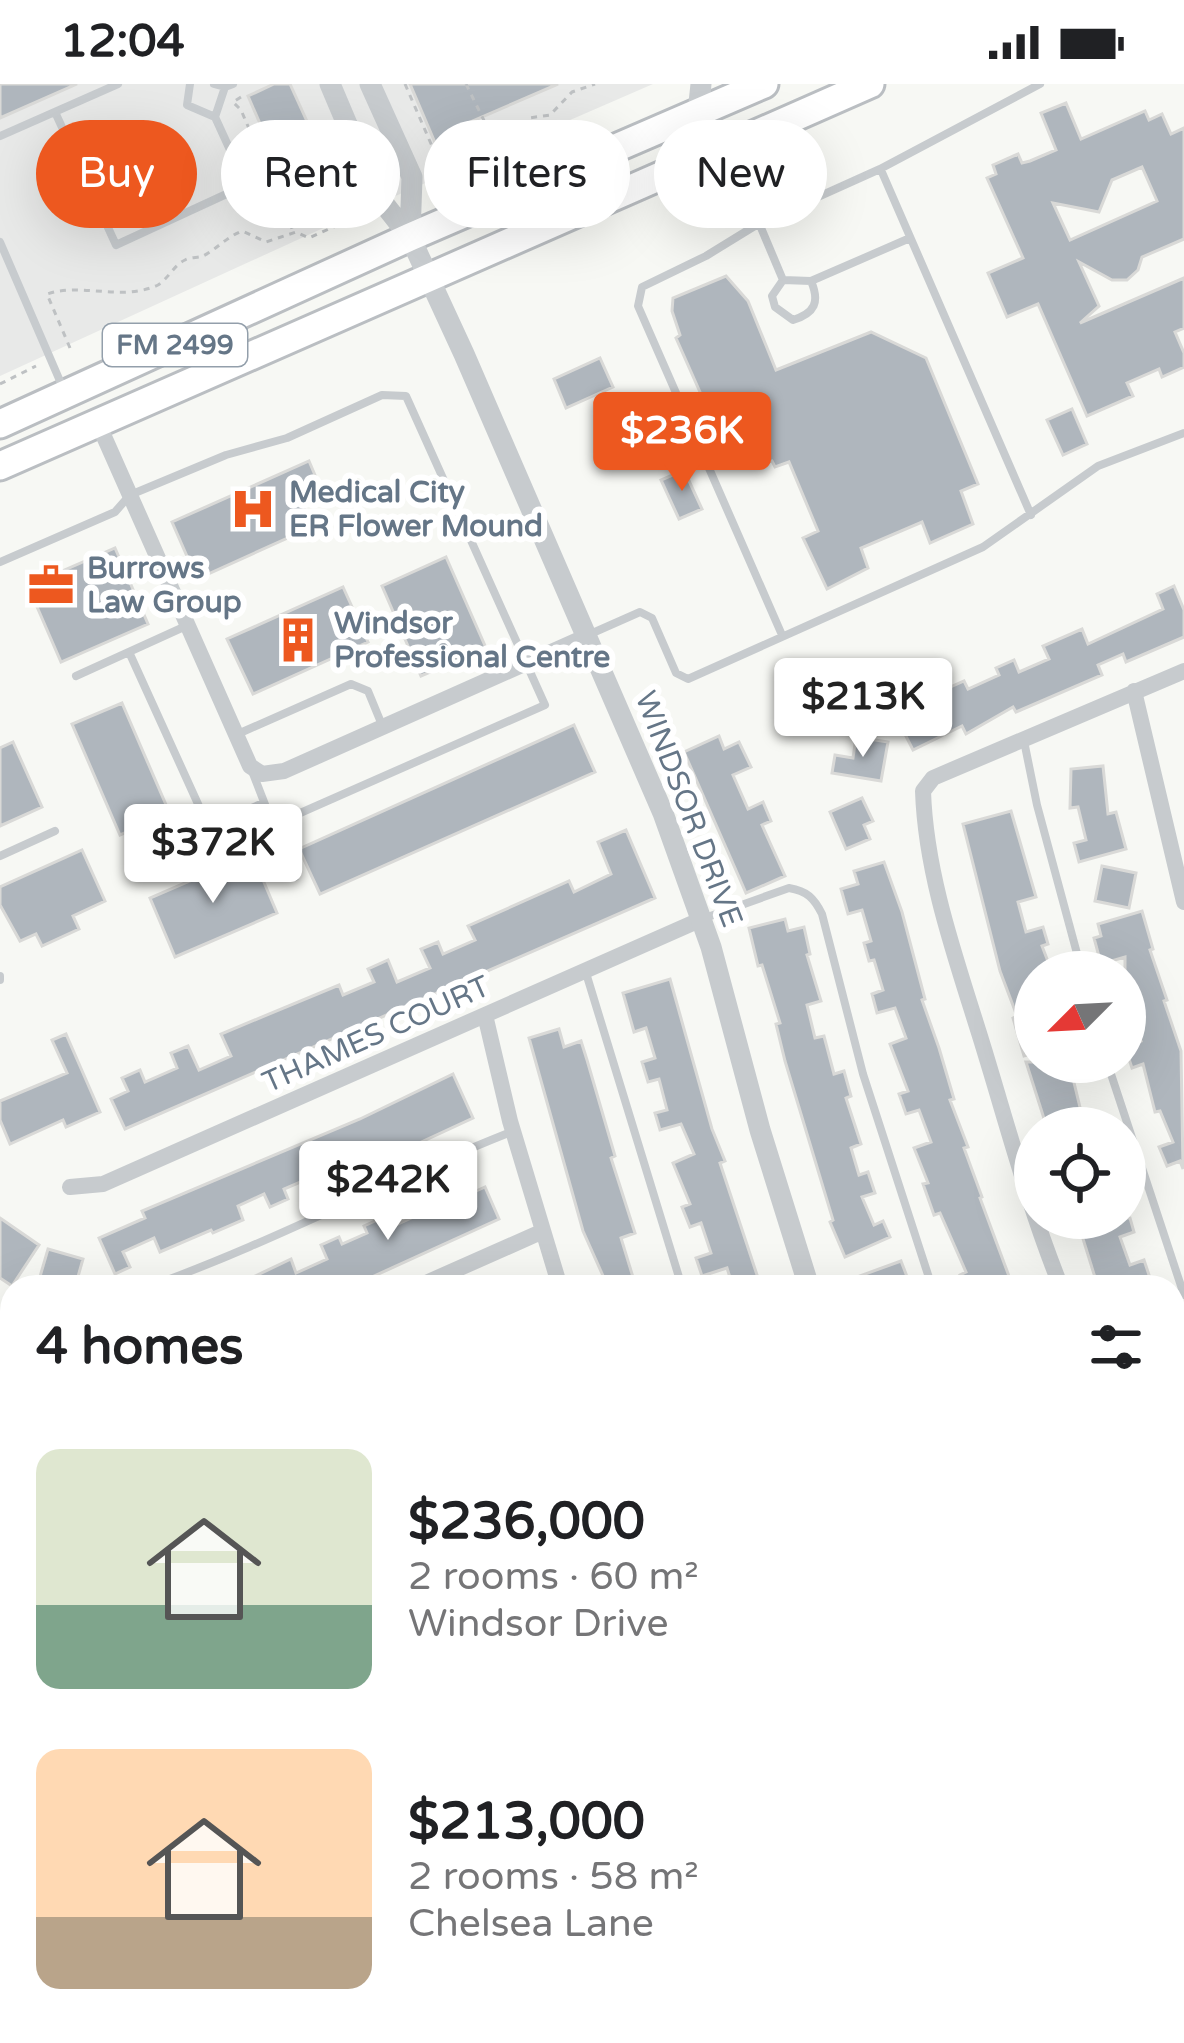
<!DOCTYPE html>
<html lang="en">
<head>
<meta charset="utf-8">
<style>
  body { margin:0; font-family:"Varela Round",sans-serif; background:#f2f2f2; color:#202124; height:100vh; display:flex; flex-direction:column; font-size:45px; white-space:nowrap }
  * { box-sizing:border-box; margin:0 }
  p { font-size:39px; color:#757577 }
  .icon { flex:none; width:66px; height:66px; fill:none; stroke:currentColor; stroke-width:2; stroke-linecap:round; stroke-linejoin:round }
  .map { position:relative; flex:1; overflow:hidden }
  .sheet { position:absolute; left:0px; top:1191px; width:1185px; height:768px; display:flex; flex-direction:column; background:#fff; border-radius:36px 36px 0 0; box-shadow:0 12px 48px #0002 }
  .sheet>* { flex:none }
  .guide { position:absolute; left:36px; top:36px; width:1113px; height:108px; display:flex; gap:24px }
  .needle { width:78px; rotate:246deg }
  .tools { position:absolute; left:1014px; top:867px; display:grid; gap:24px }
  .tools a { display:grid; place-items:center; width:132px; height:132px; border-radius:50%; background:#fff; box-shadow:0 12px 48px #0002; font-size:60px }
  .price { position:absolute; translate:-50% -102px; padding:0 27px; border-radius:12px; background:#fff; color:#222; font-size:39px; line-height:78px; filter:drop-shadow(0 3px 6px #0008) }
  .price::after { content:''; position:absolute; left:50%; top:72px; width:36px; height:27px; margin-left:-18px; background:inherit; clip-path:polygon(0 0,100% 0,50% 100%) }
  .price.selected { background:#ed581f; color:#fff }
  ul { padding:0; list-style:none }
  li { display:flex; align-items:center; gap:36px; height:300px; padding:0 36px }
  li span { display:grid; place-items:center; flex:none; width:336px; height:240px; border-radius:24px; color:#555 }
  li>.icon { margin-inline-start:auto }
  span .icon { width:144px; height:144px; fill:#fffc; stroke-width:1 }
  li b { font-size:51px }
  h2 { display:flex; justify-content:space-between; align-items:center; height:144px; padding:0 36px; font-size:51px }
  .chip { padding:0 42px; border-radius:54px; background:#fff; box-shadow:0 12px 48px #0002; font-size:42px; line-height:108px }
  .chip.selected { background:#ed581f; color:#fff }
  .status { display:flex; justify-content:space-between; align-items:center; height:84px; padding:0 60px; background:#fff; direction:ltr }
  .status svg { height:33px; fill:currentColor }
  .map>svg:first-child { display:block }
</style>
</head>
<body>
<div class="status"><b>12:04</b><svg viewBox="0 0 49 12"><path d="M0 12V9h3v3zM5 12V6h3v6zM10 12V3h3v9zM15 12V0h3v12zM26 1h20v11H26zM47 4h2v5h-2z"/></svg></div>
<div class="map">
<svg width="1184" height="1959" viewBox="0 0 1184 1959">
  <defs>
    <pattern id="forest-firs" width="22" height="20" patternUnits="userSpaceOnUse" patternTransform="scale(3)"><rect width="22" height="20" fill="#d8e0d5"/><path d="M5 1l3.5 6h-7zM16 11l3.5 6h-7z" fill="#b3bab2"/></pattern>
  </defs>
  <rect width="100%" height="100%" fill="#f7f8f4"/>
  <path fill="#e8e9e8" d="M0,0H653L354,130L0,292Z
    M1184,1546V1959H1010L1013,1947H1173V1549Z"/>
  <path fill="url(#forest-firs)" d="M0,1287L12,1320V1539L0,1535Z
    M222,1947H282L287,1959H220Z"/>
  <path fill="#afb6bd" stroke="#d9d9d7" stroke-width="3" fill-rule="evenodd" d="M0,0H77L0,34Z
    M274,0H290L340,110L328,116L333,127L310,137L305,127L300,129L293,112L285,116L253,45L261,42L248,12Z
    M410,0H558L454,45L463,66L442,75Z
    M1066,19L1081,55L1145,27L1149,36L1162,30L1171,50L1184,44V155L1142,173L1138,186L1127,196H1112L1079,178L1099,222L1080,239L1184,194V244L1175,248L1184,269V283L1162,293L1159,285L1127,299L1133,312L1087,332L1038,220L1007,233L988,189L1023,174L987,94L996,90L993,81L1018,70L1022,79L1030,77L1056,66L1041,29ZM1142,83L1157,117L1070,156L1053,119L1099,128L1112,96Z
    M726,192L748,217L776,286L871,248L926,274L978,400L961,407L973,440L930,459L922,438L861,464L868,484L827,505L803,454L818,447L789,378L775,383L772,377L768,378L758,357L750,360L740,338L721,346L716,344L676,254L680,251L672,227L673,214Z
    M600,274L613,303L566,324L554,295Z
    M1072,325L1087,360L1063,371L1047,336Z
    M309,377L320,403L299,413L312,443L197,495L172,438Z
    M684,386L702,425L679,435L661,396Z
    M115,464L148,540L61,578L28,502Z
    M446,473L486,564L421,592L382,502Z
    M1174,502L1184,526V553L1126,578L1123,570L1098,581L1102,591L1016,628L1013,623L966,650L962,642L913,666L889,619L925,601L930,612L964,597L968,605L999,591L996,584L1014,576L1019,588L1049,575L1043,562L1082,545L1088,560L1163,525L1157,510Z
    M343,503L368,558L253,610L227,555Z
    M122,619L170,730L120,751L72,640Z
    M574,641L595,688L320,810L299,765Z
    M719,652L724,665L739,658L751,683L733,691L748,725L763,718L771,737L762,741L785,792L746,809L684,668Z
    M856,653L888,658L881,697L832,689L835,671L853,674Z
    M13,658L42,723L0,742V664Z
    M1103,682L1108,730L1116,728L1126,765L1079,778L1074,759L1086,756L1078,723L1070,724L1071,685Z
    M862,714L873,737L864,741L870,755L846,765L830,728Z
    M1011,727L1036,813L1018,818L1026,848L1043,843L1048,860L1042,862L1052,888H1035V969L1024,972L1013,934L1017,932L1000,887L963,740Z
    M626,746L655,814L125,1045L111,1015L128,1007L122,994L140,986L145,998L177,984L171,969L188,962L199,986L231,972L221,950L339,901L343,911L374,898L368,885L388,876L397,898L430,884L421,865L438,858L443,870L475,856L468,842L569,797L574,808L611,790L598,758Z
    M82,766L105,817L73,832L79,845L42,862L36,850L20,857L0,821V803Z
    M252,770L277,829L175,873L150,814Z
    M884,778L902,828L925,915L922,916L939,964L954,1015L950,1016L968,1063L964,1064L982,1113L980,1114L1013,1203H965L960,1191L966,1188L940,1129L934,1131L923,1100L928,1099L914,1064L931,1058L919,1026L906,1030L899,1010L908,1007L890,960L906,954L895,924L877,929L872,910L883,906L874,876L869,877L864,859L871,857L862,826L848,830L841,805L858,800L854,787Z
    M1102,782L1136,789L1129,824L1095,817Z
    M1142,827L1153,865L1150,866L1167,916L1164,917L1181,967L1183,1085L1180,1077L1167,1082L1159,1063L1173,1058L1160,1027L1155,1028L1143,980L1132,984L1125,963L1141,957L1131,928L1125,930V873L1101,880L1094,854L1101,852L1098,840Z
    M785,835L788,847L804,843L810,870L807,871L821,917L807,921L815,954L824,952L834,990L844,987L851,1012L846,1014L861,1060L851,1064L859,1091L868,1088L875,1109L862,1113L874,1141L883,1137L890,1153L845,1173L830,1138L833,1136L785,977L776,940L780,939L762,881L758,882L749,844Z
    M670,895L712,1045L725,1077L720,1079L761,1203H733L727,1184L702,1192L696,1174L711,1169L701,1139L690,1143L682,1123L690,1120L673,1079L694,1070L681,1040L660,1046L655,1029L667,1026L659,995L648,998L642,978L655,974L646,944L634,948L623,909Z
    M559,945L564,963L581,957L587,976L615,1072L611,1074L635,1149L621,1154L636,1203H608L583,1147L529,954Z
    M66,950L100,1028L66,1043L63,1036L10,1060L0,1036V1017L67,989L52,956Z
    M1026,978H1069L1085,1044H1047Z
    M453,990L473,1034L391,1072L385,1059L358,1071L364,1084L318,1107L312,1093L284,1105L288,1115L270,1123L264,1110L238,1122L243,1136L213,1149L211,1146L160,1168L154,1154L123,1168L130,1183L115,1190L99,1154L145,1134L142,1127L360,1035Z
    M460,1100L465,1112L485,1103L499,1135L350,1203H232L291,1175L296,1189L327,1175L321,1161L339,1153L342,1160L367,1149L364,1142L384,1133L389,1144L420,1130L415,1119Z
    M0,1134L39,1161L12,1202L0,1194Z
    M1101,1134H1130L1134,1148L1120,1153L1130,1181L1144,1176L1153,1203H1098L1079,1142Z
    M48,1165L83,1175L75,1203L59,1198L58,1203H37Z
    M901,1177L911,1203H835V1201Z"/>
  <g fill="none" stroke-linecap="round" stroke-linejoin="round">
    <g stroke="#babec2" stroke-width="33">
      <path id="primary" d="M0,340L410,153L764,0
        M0,382L870,0"/>
    </g>
    <path stroke="#bec1c3" stroke-width="3" stroke-dasharray="6 6" stroke-linecap="butt" d="M405,0L445,92
      M466,0L499,67
      M241,13L233,18L241,26L293,147
      M434,98L505,66L529,34L550,31L572,8L595,0
      M70,264L47,210C83,198 121,218 158,201C168,195 174,181 185,176C190,173 198,174 203,172C217,165 225,154 242,147L266,158L296,148L309,154L351,135
      M0,300L36,282"/>
    <path stroke="#c7cbce" stroke-width="8" d="M214,0L225,3L233,0
      M55,28L116,161L246,101L215,33L187,21L190,0
      M215,33L225,3
      M0,52L118,0
      M730,70L783,196L811,197C820,218 815,229 793,236L775,223L772,212L783,196
      M881,86L1031,431
      M0,158L63,304
      M811,197L910,154
      M0,478L115,428L130,411L226,371L287,354L382,311L406,312L545,621L273,741L252,687
      M588,551L640,528L652,534L676,589L688,595L983,463L1098,382L1184,349
      M782,551L638,222L642,203L706,172L758,140L880,85L1040,0
      M129,568L208,742
      M76,592L186,542
      M240,649L351,600L368,607L382,641
      M1024,657L1037,721L1082,888
      M273,741L295,793
      M0,772L55,747
      M140,773L263,719
      M702,835L789,804C807,807 814,814 822,830L863,990L932,1203
      M586,889L682,1203
      M0,892V896
      M1107,978L1184,1211
      M148,1203C272,1159 388,1096 511,1048
      M12,1268L4,1273L12,1303
      M1173,1402L1184,1399
      M295,1947L298,1959
      M447,1959L456,1947
      M854,1959L915,1950L985,1948"/>
    <path stroke="#c7cbce" stroke-width="16" d="M98,339L250,682L262,690L284,687L587,552
      M1134,607L1184,818
      M485,931L510,1037L560,1203
      M70,1103L103,1100L702,835
      M417,1203L541,1148
      M1061,1203C1031,1129 1010,1051 987,975C961,888 926,798 923,707L933,694L1184,587
      M1173,1270L1184,1268
      M598,1959L610,1947
      M982,1959L987,1947"/>
    <path stroke="#c7cbce" stroke-width="21" d="M330,0L377,111L410,153L464,270L663,729L711,863L760,1046L809,1203
      M370,0L412,93L410,153
      M698,29L701,0
      M1173,1526L1184,1523
      M0,1650L12,1668
      M118,1947L120,1959"/>
    <use href="#primary" stroke="#fff" stroke-width="27"/>
  </g>
  <defs>
    <g id="hospital-bare" transform="scale(3.6)"><path d="M-5-5h3v3.5h4V-5h3V5h-3V1.5h-4V5h-3Z" fill="#ed581f" stroke="#fff" stroke-width="2.5" paint-order="stroke"/></g>
    <g id="office-bare" transform="scale(3.6)"><path d="M-6-3h4V-5.5h4V-3h4V5H-6ZM-1-4.5V-3h2v-1.5ZM-6 0V1H6V0Z" fill="#ed581f" stroke="#fff" stroke-width="2.5" paint-order="stroke"/></g>
    <g id="building-bare" transform="scale(3.6)"><path d="M-4-6H4V6H1V3H-1V6H-4ZM-2.5-4.3h1.7v1.8h-1.7ZM.8-4.3h1.7v1.8H.8ZM-2.5-1h1.7V.8h-1.7ZM.8-1h1.7V.8H.8Z" fill="#ed581f" stroke="#fff" stroke-width="2.5" paint-order="stroke"/></g>
  </defs>
  <g fill-rule="evenodd">
    <use href="#hospital-bare" x="253" y="425"/>
    <use href="#office-bare" x="51" y="501"/>
    <use href="#building-bare" x="298" y="556"/>
  </g>
  <g text-anchor="middle" stroke-width="12" stroke-linejoin="round" paint-order="stroke">
    <rect fill="#fff" stroke="#939fab" stroke-width="3" x="103" y="240" width="144" height="42" rx="9"/>
    <g font-size="27" font-weight="bold" fill="#657687">
      <text x="175" y="270">FM 2499</text>
    </g>
    <g font-size="30" font-weight="bold" fill="#657687" stroke="#fff" text-anchor="start">
      <text x="289" y="418">Medical City<tspan x="289" dy="34">ER Flower Mound</tspan></text>
      <text x="87" y="494">Burrows<tspan x="87" dy="34">Law Group</tspan></text>
      <text x="334" y="549">Windsor<tspan x="334" dy="34">Professional Centre</tspan></text>
    </g>
    <g font-size="30" fill="#657687" stroke="#fff">
      <text transform="translate(689 725) rotate(69)" y="10">WINDSOR DRIVE</text>
      <text transform="translate(376 950) rotate(-24)" y="10">THAMES COURT</text>
    </g>
  </g>
</svg>
<div class="tools">
<a><svg class="needle" viewBox="-14 -14 28 28"><path d="M0-13l5 13h-10z" fill="#e53935"/><path d="M0 13l5-13h-10z" fill="#757577"/></svg></a>
<a><svg class="icon" aria-label="locate" viewBox="0 0 24 24"><circle cx="12" cy="12" r="6"/><path d="M12 2v4M12 18v4M2 12h4M18 12h4"/></svg></a>
</div>
<b class="price selected" style="left:682px;top:410px">$236K</b>
<b class="price" style="left:863px;top:676px">$213K</b>
<b class="price" style="left:213px;top:822px">$372K</b>
<b class="price" style="left:388px;top:1159px">$242K</b>
<div class="guide">
<a class="chip selected">Buy</a>
<a class="chip">Rent</a>
<a class="chip">Filters</a>
<a class="chip">New</a>
</div>
<section class="sheet">
<h2>4 homes<svg class="icon" aria-label="filters" viewBox="0 0 24 24"><path d="M4 7h16M4 17h16"/><circle cx="9" cy="7" r="2"/><circle cx="15" cy="17" r="2"/></svg></h2>
<ul>
<li><span style="background:linear-gradient(#dfe7d0 65%,#7fa58c 0)"><svg class="icon" aria-label="home" viewBox="0 0 24 24"><path d="M3 11l9-7 9 7M6 9v11h12V9"/></svg></span><div><b>$236,000</b><p>2 rooms · 60 m²</p><p>Windsor Drive</p></div></li>
<li><span style="background:linear-gradient(#ffd9b3 70%,#b9a48a 0)"><svg class="icon" aria-label="home" viewBox="0 0 24 24"><path d="M3 11l9-7 9 7M6 9v11h12V9"/></svg></span><div><b>$213,000</b><p>2 rooms · 58 m²</p><p>Chelsea Lane</p></div></li>
</ul>
</section>
</div>
</body>
</html>
